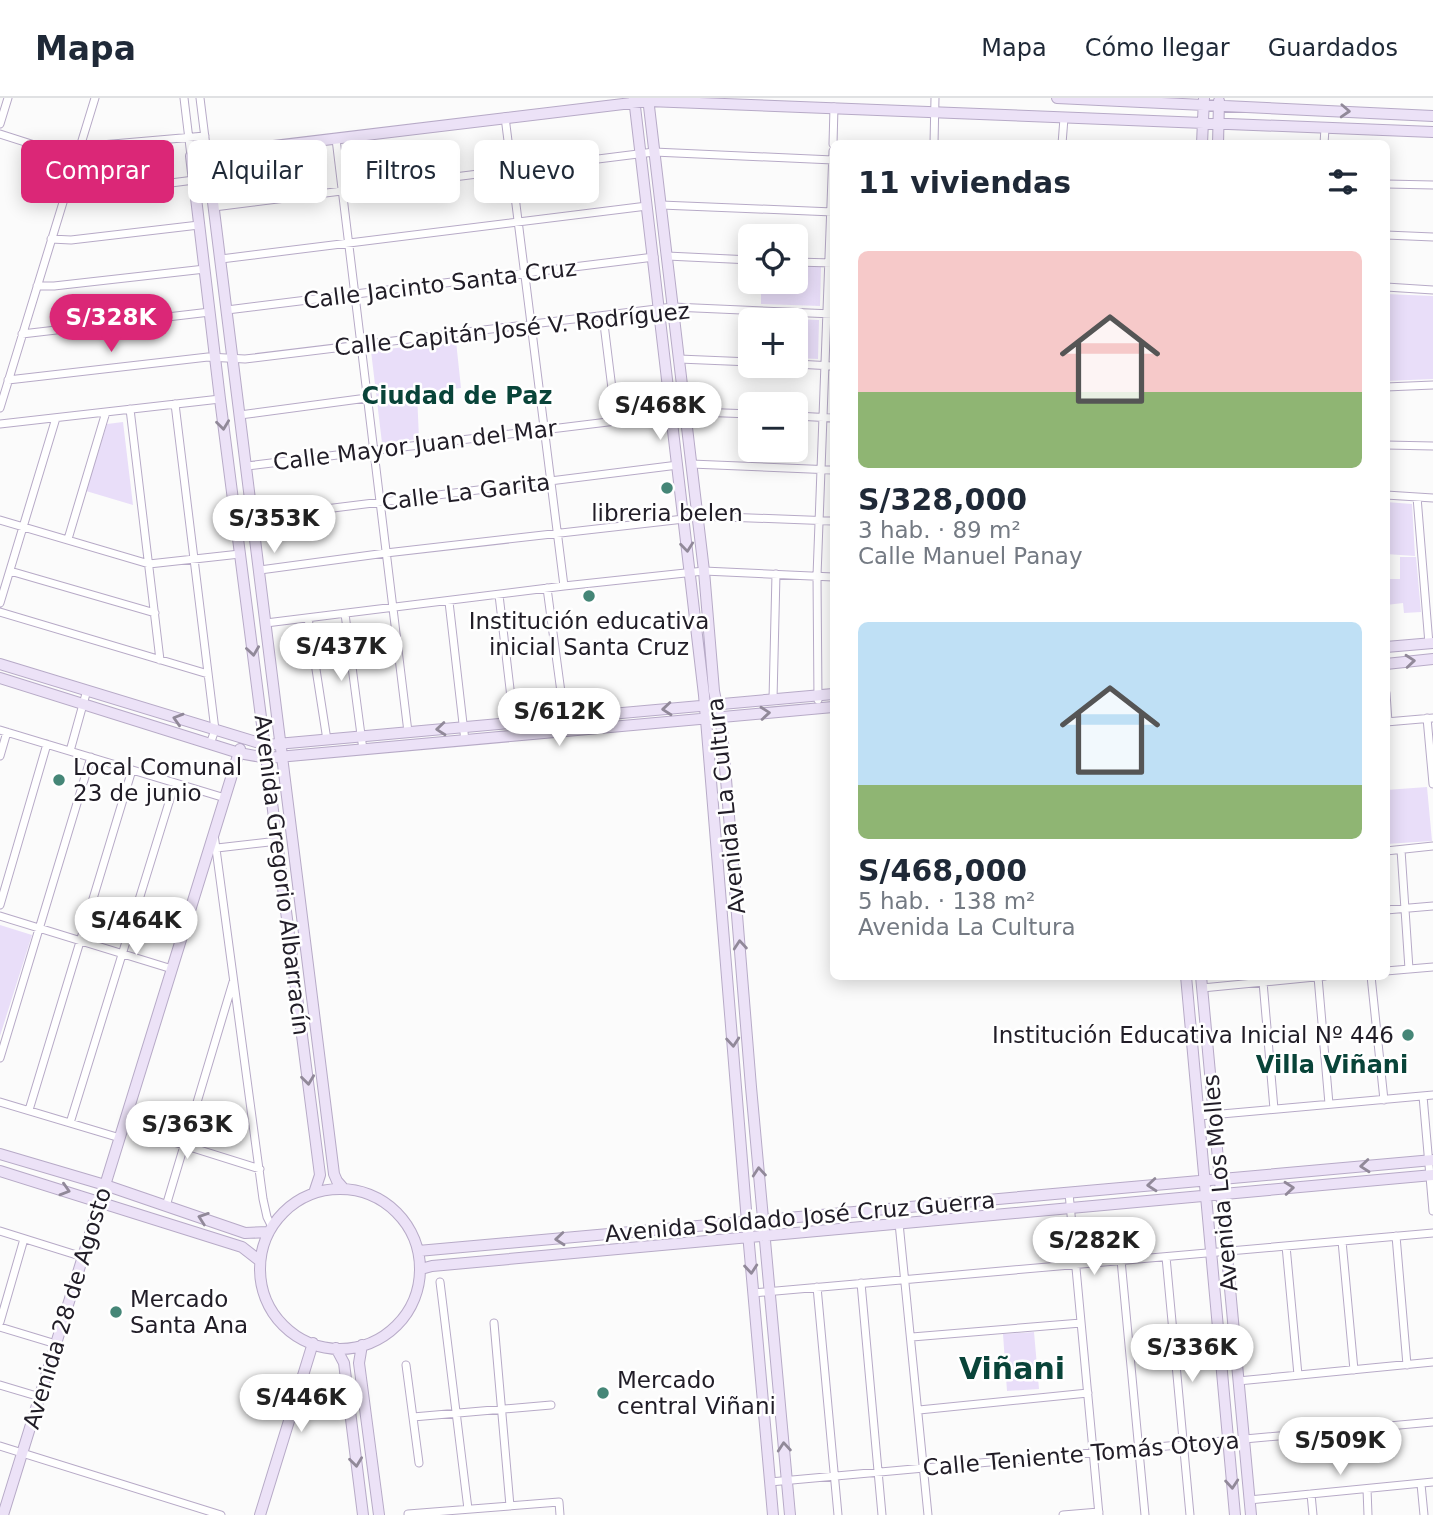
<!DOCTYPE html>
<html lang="es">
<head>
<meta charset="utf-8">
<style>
  body { margin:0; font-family:"DejaVu Sans",sans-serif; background:#f2f2f3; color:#1f2937; height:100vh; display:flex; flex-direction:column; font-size:26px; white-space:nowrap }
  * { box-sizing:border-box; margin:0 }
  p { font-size:23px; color:#747a83 }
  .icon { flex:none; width:38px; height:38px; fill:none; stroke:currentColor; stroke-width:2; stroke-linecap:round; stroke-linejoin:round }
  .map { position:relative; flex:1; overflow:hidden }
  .panel { position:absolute; left:830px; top:42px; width:560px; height:840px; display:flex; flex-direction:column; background:#fff; border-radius:10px; box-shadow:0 4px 18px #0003 }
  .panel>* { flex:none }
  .top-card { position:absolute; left:21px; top:42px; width:665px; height:63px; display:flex; gap:14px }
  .fabs { position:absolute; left:738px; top:126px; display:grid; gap:14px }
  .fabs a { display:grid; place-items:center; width:70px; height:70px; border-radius:10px; background:#fff; box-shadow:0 4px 18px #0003; font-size:35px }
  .price { position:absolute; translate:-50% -60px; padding:0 16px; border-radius:24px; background:#fff; color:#222; font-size:23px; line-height:46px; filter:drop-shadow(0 2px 4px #0008) }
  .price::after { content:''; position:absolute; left:50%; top:42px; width:21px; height:16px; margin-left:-10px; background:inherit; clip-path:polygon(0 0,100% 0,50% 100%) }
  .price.selected { background:#db2777; color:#fff }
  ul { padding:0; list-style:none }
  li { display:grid; align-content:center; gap:14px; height:371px; padding:0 28px }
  li span { display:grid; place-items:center; height:217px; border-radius:10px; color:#555 }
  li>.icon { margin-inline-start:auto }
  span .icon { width:126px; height:126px; fill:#fffc; stroke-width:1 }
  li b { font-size:30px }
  h2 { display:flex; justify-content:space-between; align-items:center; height:84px; padding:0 28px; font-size:30px }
  .chip { padding:0 24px; border-radius:10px; background:#fff; box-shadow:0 4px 18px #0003; font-size:24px; line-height:63px }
  .chip.selected { background:#db2777; color:#fff }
  header { display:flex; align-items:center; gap:42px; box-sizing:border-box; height:98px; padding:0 35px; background:#fff; border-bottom:2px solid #e0e1e3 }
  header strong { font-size:33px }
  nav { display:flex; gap:38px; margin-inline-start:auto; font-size:24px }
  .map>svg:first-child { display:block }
</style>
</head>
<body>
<header>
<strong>Mapa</strong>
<nav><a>Mapa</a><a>Cómo llegar</a><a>Guardados</a></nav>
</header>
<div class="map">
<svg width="1433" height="1417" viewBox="0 0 1433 1417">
  <rect width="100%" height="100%" fill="#fbfbfb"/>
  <path fill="#e9def9" d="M796,168L821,169L820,208L761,206V184H796Z
    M1386,196L1433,198V281L1386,283Z
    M769,220L819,222L818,261L796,260V222H769Z
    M456,243L461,290L417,295L419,341L382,345L371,253Z
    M123,324L133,407L86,393L107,326Z
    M1386,404L1412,406L1415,458L1386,456Z
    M1400,459H1416L1421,514L1404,515L1403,505L1386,507V481H1400Z
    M1427,689L1432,743L1386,746V692Z
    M0,827L32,837L0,938Z
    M1034,1234L1039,1291L1007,1293L1003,1236Z"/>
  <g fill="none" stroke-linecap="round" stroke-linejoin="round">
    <g stroke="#b7aac7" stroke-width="9">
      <path id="street" d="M184,0L191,58
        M200,0L207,56
        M505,19L564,488
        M0,26L8,0
        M0,36L75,60
        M336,41L408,634
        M833,46L834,9
        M934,46L935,0
        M1062,46L1064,20
        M1324,46L1325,30
        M78,49L205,38
        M1386,86L1433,87
        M63,99L194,82
        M661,107L833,114
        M214,109L654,54L833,62
        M1386,137L1433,139
        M51,141L71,142L199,127
        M667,158L751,162
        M221,161L647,108
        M796,164L832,165
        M37,188H54L205,171
        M1386,189L1433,192
        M227,212L654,159
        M603,218L616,323
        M22,236L210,214
        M679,261L751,264
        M796,266L833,268
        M8,282L208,259L245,261L673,209L833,216
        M1386,289L1433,287
        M175,306L215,632L210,646
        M0,310L95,0
        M130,311L160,562
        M240,317L367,300
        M796,318L833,320
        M0,326L220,301
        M1386,347L1433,348
        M691,366L833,372
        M247,368L616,323L672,313L751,316
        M1386,397L1433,400
        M1417,399L1429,546
        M698,418L833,423
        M253,420L678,367
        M0,422L149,466L240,456
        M68,441L106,314
        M260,472L386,455L684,421
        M10,473L155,515
        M547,490L565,624
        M499,497L514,625
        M449,504L465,643
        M0,505L56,320
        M0,514L208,576
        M345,516L363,652
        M308,520L327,642
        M266,525L564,488L704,473L833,479
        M1386,595L1388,624
        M773,601L776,476
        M818,602L817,478L833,53
        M1427,620L1433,686
        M1386,624L1433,620
        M0,632L225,700
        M70,653L87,592
        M0,658L7,634
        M214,736L263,1101L267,1119L272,1129
        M217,750L278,743
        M1401,752L1409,871
        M1386,753L1433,748
        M0,807L47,646
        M1386,812L1433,808
        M0,818L172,871
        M1386,873L1433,869
        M1371,878L1384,1002
        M1318,879L1329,1006
        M1263,884L1274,1011
        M1202,890L1325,878
        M0,960L91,659
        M1423,998L1433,1113
        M0,1004L120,1040
        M29,1012L132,672
        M1199,1018L1433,997
        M70,1025L175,685
        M123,1028L260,1071
        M1069,1095L1099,1417
        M166,1108L233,884
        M899,1125L928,1417
        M0,1133L83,1159
        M1396,1138L1407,1267
        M1342,1143L1354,1272
        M1286,1148L1298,1277
        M1166,1159L1190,1417
        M1121,1162L1145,1417
        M440,1184L468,1411
        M861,1185L882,1417
        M817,1189L838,1417
        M753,1195L1433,1135
        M0,1224L24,1141
        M494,1225L510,1408
        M0,1229L56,1246
        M912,1239L1081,1225
        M406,1267L419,1365
        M1238,1283L1433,1264
        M0,1287L40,1299
        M919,1312L1088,1295
        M413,1319L551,1307
        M0,1348L221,1417
        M770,1384L1433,1324
        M1421,1386L1424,1417
        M1367,1391L1368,1417
        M1311,1396L1313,1417
        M1249,1402L1433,1384
        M408,1416L559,1404L560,1417
        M1063,1417L1099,1414"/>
    </g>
    <g stroke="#b7aac7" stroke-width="12">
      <path id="secondary" d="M634,0L704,597L747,1124L773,1417
        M648,0L704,473L714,593L722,632L751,989L790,1417
        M1057,0L1433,18
        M1202,46L1204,0
        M1218,46L1219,3
        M207,56L334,1076L337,1083L344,1091
        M1386,549L1433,545
        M0,566L266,647L833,596
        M1386,566L1433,561
        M0,580L239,655L267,660L833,609
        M1186,878L1235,1417
        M1201,878L1251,1417
        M0,1056L105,1087L245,1135L269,1134
        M0,1073L242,1149L260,1163
        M260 1171a80 80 0 1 1 160 0a80 80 0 1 1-160 0Z
        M314,1095L320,1077L220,301L191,58L648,3L1433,34
        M418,1153L1433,1062
        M421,1171L432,1168L1433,1077
        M362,1247L359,1265L379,1417
        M336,1250L344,1265L363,1417
        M3,1417L240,651
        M260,1417L313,1245"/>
    </g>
    <use href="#street" stroke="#fff" stroke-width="7"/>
    <use href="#secondary" stroke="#ece2f7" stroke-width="10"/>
  </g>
  <defs><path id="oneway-chevron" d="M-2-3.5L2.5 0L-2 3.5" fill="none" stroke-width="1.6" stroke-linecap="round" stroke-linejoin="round" transform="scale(1.75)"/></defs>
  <g stroke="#918999">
    <use href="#oneway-chevron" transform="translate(1345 13) rotate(3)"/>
    <use href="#oneway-chevron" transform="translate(223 327) rotate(83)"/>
    <use href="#oneway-chevron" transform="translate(687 449) rotate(84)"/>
    <use href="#oneway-chevron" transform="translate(253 553) rotate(82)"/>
    <use href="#oneway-chevron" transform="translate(1410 563) rotate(-5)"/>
    <use href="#oneway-chevron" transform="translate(667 611) rotate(175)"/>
    <use href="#oneway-chevron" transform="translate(765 615) rotate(-5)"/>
    <use href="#oneway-chevron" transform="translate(178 621) rotate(-163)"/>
    <use href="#oneway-chevron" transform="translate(441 631) rotate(175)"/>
    <use href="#oneway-chevron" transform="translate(740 847) rotate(-95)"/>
    <use href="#oneway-chevron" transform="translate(733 944) rotate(85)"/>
    <use href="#oneway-chevron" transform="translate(308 982) rotate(83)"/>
    <use href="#oneway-chevron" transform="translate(1365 1068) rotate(175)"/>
    <use href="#oneway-chevron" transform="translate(759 1074) rotate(-95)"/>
    <use href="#oneway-chevron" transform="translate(1152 1087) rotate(175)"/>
    <use href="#oneway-chevron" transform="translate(1289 1090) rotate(-5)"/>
    <use href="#oneway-chevron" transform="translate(65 1092) rotate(17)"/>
    <use href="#oneway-chevron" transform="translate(203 1120) rotate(-161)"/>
    <use href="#oneway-chevron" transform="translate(560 1141) rotate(175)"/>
    <use href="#oneway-chevron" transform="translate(751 1171) rotate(85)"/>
    <use href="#oneway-chevron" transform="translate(784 1349) rotate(-95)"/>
    <use href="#oneway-chevron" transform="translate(356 1364) rotate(83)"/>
    <use href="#oneway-chevron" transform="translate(1232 1386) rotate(85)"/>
  </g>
  <g fill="#458677" stroke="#fff" stroke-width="2.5">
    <circle cx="667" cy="390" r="7"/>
    <circle cx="589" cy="498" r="7"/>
    <circle cx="59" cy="682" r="7"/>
    <circle cx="1408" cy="937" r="7"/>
    <circle cx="116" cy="1214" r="7"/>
    <circle cx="603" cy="1295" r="7"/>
  </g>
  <g text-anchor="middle" stroke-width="5" stroke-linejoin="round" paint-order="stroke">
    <g font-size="23" fill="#211d27" stroke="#fff">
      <text transform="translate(440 186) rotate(-7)" y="8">Calle Jacinto Santa Cruz</text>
      <text transform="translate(512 231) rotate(-6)" y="8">Calle Capitán José V. Rodríguez</text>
      <text transform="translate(415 347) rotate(-7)" y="8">Calle Mayor Juan del Mar</text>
      <text transform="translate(466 394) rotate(-7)" y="8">Calle La Garita</text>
      <text transform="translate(726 708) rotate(-96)" y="8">Avenida La Cultura</text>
      <text transform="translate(282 777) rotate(83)" y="8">Avenida Gregorio Albarracín</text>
      <text transform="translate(1220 1085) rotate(-95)" y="8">Avenida Los Molles</text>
      <text transform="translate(800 1119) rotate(-5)" y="8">Avenida Soldado José Cruz Guerra</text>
      <text transform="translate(67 1210) rotate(-73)" y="8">Avenida 28 de Agosto</text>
      <text transform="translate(1081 1356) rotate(-5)" y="8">Calle Teniente Tomás Otoya</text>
    </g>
    <g font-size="23" fill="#211d27" stroke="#fff" text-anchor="start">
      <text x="667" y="423" text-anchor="middle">libreria belen</text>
      <text x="589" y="531" text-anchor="middle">Institución educativa<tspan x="589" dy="26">inicial Santa Cruz</tspan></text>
      <text x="73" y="677">Local Comunal<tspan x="73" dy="26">23 de junio</tspan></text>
      <text x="1394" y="945" text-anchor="end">Institución Educativa Inicial Nº 446</text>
      <text x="130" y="1209">Mercado<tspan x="130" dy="26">Santa Ana</tspan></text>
      <text x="617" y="1290">Mercado<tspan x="617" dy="26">central Viñani</tspan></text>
    </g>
    <g font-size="24" font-weight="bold" fill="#094439" stroke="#fff">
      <text x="457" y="306">Ciudad de Paz</text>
      <text x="1332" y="975">Villa Viñani</text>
    </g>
    <g font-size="30" font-weight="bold" fill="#094439" stroke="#fff">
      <text x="1012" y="1281">Viñani</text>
    </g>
  </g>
</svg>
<div class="fabs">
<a><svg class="icon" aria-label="locate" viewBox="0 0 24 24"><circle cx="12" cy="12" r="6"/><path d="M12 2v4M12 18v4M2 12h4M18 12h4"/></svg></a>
<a>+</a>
<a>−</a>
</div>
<b class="price selected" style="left:111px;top:256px">S/328K</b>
<b class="price" style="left:660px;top:344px">S/468K</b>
<b class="price" style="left:274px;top:457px">S/353K</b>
<b class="price" style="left:341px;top:585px">S/437K</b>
<b class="price" style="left:559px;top:650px">S/612K</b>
<b class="price" style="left:136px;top:859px">S/464K</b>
<b class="price" style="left:187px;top:1063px">S/363K</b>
<b class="price" style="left:1094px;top:1179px">S/282K</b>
<b class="price" style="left:1192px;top:1286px">S/336K</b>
<b class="price" style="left:301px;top:1336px">S/446K</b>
<b class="price" style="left:1340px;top:1379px">S/509K</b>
<div class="top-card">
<a class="chip selected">Comprar</a>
<a class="chip">Alquilar</a>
<a class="chip">Filtros</a>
<a class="chip">Nuevo</a>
</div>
<section class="panel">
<h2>11 viviendas<svg class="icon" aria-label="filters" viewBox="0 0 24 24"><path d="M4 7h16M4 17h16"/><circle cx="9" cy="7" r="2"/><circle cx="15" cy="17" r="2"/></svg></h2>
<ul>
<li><span style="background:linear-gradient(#f6c9c9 65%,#8fb573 0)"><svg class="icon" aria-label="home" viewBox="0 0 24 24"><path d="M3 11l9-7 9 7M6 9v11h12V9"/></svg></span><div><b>S/328,000</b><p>3 hab. · 89 m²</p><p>Calle Manuel Panay</p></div></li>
<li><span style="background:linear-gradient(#bfe0f5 75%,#8fb573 0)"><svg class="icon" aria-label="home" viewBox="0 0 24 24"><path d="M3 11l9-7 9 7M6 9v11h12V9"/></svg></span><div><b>S/468,000</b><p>5 hab. · 138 m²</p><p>Avenida La Cultura</p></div></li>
</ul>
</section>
</div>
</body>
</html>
